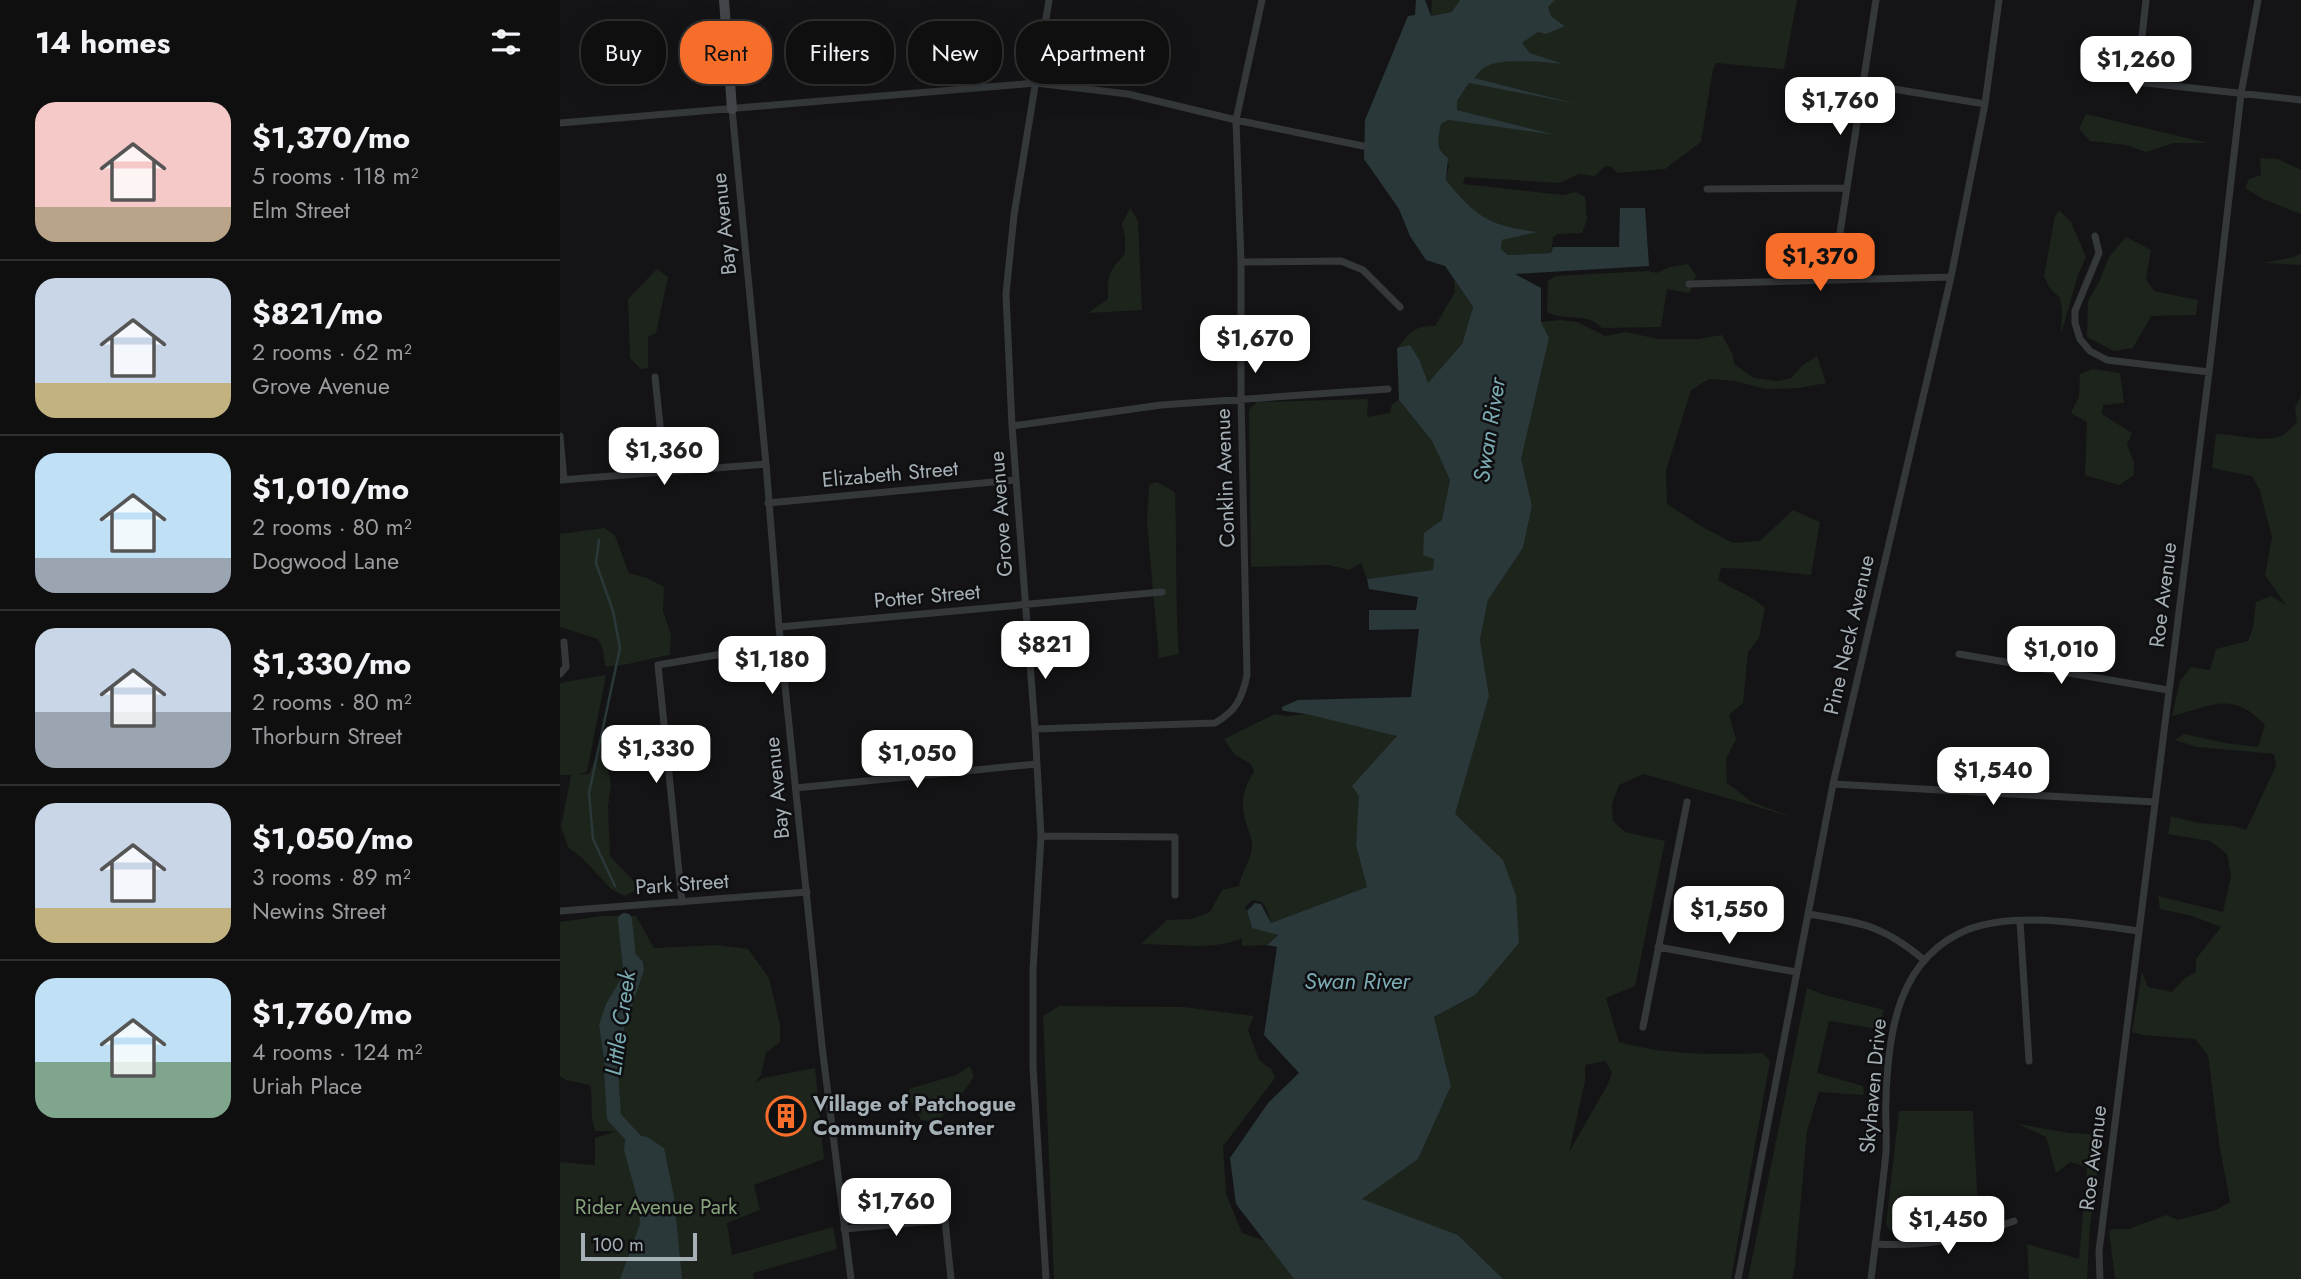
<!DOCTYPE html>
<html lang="en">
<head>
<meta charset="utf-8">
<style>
  body { margin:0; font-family:Jost,sans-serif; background:#1d1d1e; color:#f1f3f6; height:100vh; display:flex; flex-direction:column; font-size:26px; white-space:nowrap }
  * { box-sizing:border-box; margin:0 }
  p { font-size:23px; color:#9b9c9f }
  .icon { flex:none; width:38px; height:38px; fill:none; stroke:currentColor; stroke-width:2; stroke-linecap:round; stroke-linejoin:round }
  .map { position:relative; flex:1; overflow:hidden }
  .side { display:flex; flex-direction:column; background:#0f0f10; width:560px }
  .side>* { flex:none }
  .guide { position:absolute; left:21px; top:21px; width:665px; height:63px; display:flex; gap:14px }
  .scale { position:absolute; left:21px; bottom:18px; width:116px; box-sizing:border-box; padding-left:7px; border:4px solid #a5b0b6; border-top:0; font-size:19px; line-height:24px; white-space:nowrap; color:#a5b0b6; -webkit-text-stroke:5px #0f0f11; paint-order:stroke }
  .price { position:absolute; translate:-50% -60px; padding:0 16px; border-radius:14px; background:#fff; color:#222; font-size:23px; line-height:46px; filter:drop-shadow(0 2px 4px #0008) }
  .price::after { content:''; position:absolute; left:50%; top:42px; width:21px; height:16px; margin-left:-10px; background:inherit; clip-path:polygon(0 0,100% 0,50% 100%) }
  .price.on { background:#f76e2b; color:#111 }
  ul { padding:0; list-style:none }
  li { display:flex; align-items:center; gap:21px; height:175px; padding:0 35px }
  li+li { border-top:2px solid #2f2f30 }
  li span { display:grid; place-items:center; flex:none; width:196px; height:140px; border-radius:21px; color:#555 }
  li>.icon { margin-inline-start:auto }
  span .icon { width:84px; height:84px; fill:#fffc; stroke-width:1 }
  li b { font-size:30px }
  h2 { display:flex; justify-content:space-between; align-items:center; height:84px; padding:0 35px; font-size:30px }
  .tag { padding:0 24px; border-radius:28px; background:#0f0f10; box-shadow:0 7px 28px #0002,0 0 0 2px #2f2f30; font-size:24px; line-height:63px }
  .tag.on { background:#f76e2b; color:#111 }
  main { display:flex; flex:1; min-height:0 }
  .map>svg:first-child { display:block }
</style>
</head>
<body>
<main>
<section class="side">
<h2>14 homes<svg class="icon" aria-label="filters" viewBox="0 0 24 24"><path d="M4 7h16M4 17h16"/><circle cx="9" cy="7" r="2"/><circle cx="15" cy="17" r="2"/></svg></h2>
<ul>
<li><span style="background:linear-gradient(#f6c9c9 75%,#b9a48a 0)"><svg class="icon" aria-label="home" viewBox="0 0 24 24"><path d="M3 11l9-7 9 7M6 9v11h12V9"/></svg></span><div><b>$1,370/mo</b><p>5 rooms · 118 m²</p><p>Elm Street</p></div></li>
<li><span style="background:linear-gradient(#c9d6e8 75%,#c2b280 0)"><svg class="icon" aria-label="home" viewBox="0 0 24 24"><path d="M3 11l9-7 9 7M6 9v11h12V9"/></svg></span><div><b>$821/mo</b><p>2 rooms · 62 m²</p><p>Grove Avenue</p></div></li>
<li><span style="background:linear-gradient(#bfe0f5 75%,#9aa5b1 0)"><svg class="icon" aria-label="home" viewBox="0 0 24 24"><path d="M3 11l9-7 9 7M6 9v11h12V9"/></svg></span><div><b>$1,010/mo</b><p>2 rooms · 80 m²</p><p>Dogwood Lane</p></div></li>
<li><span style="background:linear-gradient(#c9d6e8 60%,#9aa5b1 0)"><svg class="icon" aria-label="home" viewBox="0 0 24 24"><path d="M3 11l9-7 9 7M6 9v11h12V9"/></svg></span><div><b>$1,330/mo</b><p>2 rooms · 80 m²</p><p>Thorburn Street</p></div></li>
<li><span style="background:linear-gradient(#c9d6e8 75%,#c2b280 0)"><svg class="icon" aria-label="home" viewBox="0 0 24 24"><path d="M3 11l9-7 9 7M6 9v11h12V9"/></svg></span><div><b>$1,050/mo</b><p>3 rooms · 89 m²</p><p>Newins Street</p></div></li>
<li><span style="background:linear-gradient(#bfe0f5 60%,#7fa58c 0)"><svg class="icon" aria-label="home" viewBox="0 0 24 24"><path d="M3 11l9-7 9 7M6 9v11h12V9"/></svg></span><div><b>$1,760/mo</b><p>4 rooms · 124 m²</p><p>Uriah Place</p></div></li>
</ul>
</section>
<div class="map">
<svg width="1741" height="1279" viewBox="0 0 1741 1279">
  <rect width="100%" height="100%" fill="#141416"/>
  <path fill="#1d241c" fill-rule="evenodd" d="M872,0H900L893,12L871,16Z
    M995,0H1237L1224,69L1156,63L1153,69L1141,142L1105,169L1057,173L1052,167L1045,166L1035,176L1019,174L1000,183L905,177L903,184L1003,195L1016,192L1025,197L1027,219L1022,233L997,234L993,238L991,253L948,255L941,249L942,240L975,232C928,224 916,217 886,180L889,166L877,142L881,124L888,120L987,133L897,110V101L909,83L1000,99L913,78C917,74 922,69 926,66C942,58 981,62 999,63L970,53L962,43L978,32L1005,25L991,16L987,7Z
    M1526,114L1648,143H1614L1586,152L1566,145L1530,141L1519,129Z
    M1700,158L1718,159L1741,170V214L1703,199L1685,188L1689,179L1701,175Z
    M570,208L578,221L582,310L528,313L548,299C547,277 549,270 565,254V237L562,224Z
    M1499,210L1511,222L1526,257L1518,275L1501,334L1502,310L1500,298L1489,287L1484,276L1495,216Z
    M1566,237L1591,250L1586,279L1594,291L1638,300L1636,315L1591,316L1573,348L1554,351L1527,337L1528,301L1540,280L1549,257Z
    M1741,253V265L1704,263L1734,257Z
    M1128,264L1136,275L1130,293L1107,289L1101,327L1042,328C1026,311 1005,322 987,312L988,281L995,276L1088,271L1097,273L1109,267Z
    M97,269L108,277L96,333L88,337V368L81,369L70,358L68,299Z
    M894,280L913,307L902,344L868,384L860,361L837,348C851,332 853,326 875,326L895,292Z
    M1000,320L1017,322L1045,336L1066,332L1098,339H1138L1162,335L1173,355L1174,364L1194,378L1218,381L1231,378L1243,365L1257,356L1266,383L1239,388L1206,389L1174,381L1149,379L1131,390L1106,471L1107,504L1139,525L1173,543L1200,541L1233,510L1260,522L1251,575L1193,569L1161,568L1158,580C1176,591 1189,594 1205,608L1199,638L1188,652L1183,703L1169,715L1176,739L1166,759L1167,783L1192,802L1232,817L1084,774L1059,785L1052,804L1053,821L1065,832L1105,841L1075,986L1046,998L1059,1042C1105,1055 1155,1055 1203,1053L1210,1061L1171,1279H943L898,1235L801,1199L858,1159L891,1086L874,1017L915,995L943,860L894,815L929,696L920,640L928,600L963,548L972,506L960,459L989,338L981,322ZM1045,1061L1052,1072L1048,1084L1009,1152L1025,1081V1065Z
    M1532,369L1560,373L1564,403L1543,405L1542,414L1572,433L1567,445L1574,462V475L1559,485L1525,475L1527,422L1511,413L1519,397L1520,374Z
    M1741,397V1279H1555L1549,1231L1553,1229H1569L1606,1215L1618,1220L1656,1210L1670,1202L1659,1143L1648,1055L1635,1039L1582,1035L1572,1032L1582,972L1588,987L1612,992L1625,978L1636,972V959L1661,927L1632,916L1600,909L1598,896L1663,912L1671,876L1667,854L1650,841L1608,834L1611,816L1638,823L1673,826L1686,830L1716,766L1714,754L1637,747L1615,740L1624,734L1665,743L1698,747L1705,725C1672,690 1652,706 1612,716L1620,681L1631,667L1650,670L1656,649L1688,641L1693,628L1696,602L1711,596L1726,605L1705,575L1712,537L1700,491L1692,476L1652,468L1656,434C1677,434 1698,442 1719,437C1725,435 1731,427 1737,423L1735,407Z
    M808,399L807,417L830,413L832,404L839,400L872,441L890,480L873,570L807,579L801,563L789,570L768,565L691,567L689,410L697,402Z
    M597,482L615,492C617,546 615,600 619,654L599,658L587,522L589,485Z
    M45,528L55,536L69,573L87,578L104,587L103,611L111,635L110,655C87,658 68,667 45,666L43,650L38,639L0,627V534Z
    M46,675L27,772L18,774H29L47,728L46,760L51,784L48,806L50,856L80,888L65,896L51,889L23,859L8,847L1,827L11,775H0V683Z
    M715,714L726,716L746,714L837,735L800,796L796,845L807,887L711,923L707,910L702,902L693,900L685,907L692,928L718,934L707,945L682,946V938C657,951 610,944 581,944L607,920L632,919L650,912L662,890L679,886C682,869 692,861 692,844C692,838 688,830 686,823C680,804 683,788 694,772L691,764L675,755L664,739Z
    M42,916H76L94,948L157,945L188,949L209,978L220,1025V1042L206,1053L201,1075L195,1083L203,1078L255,1068L264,1159L194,1185L200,1210L167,1223L172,1255L273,1227L277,1249L193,1273L194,1279H0V1162L35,1165V1138L57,1131H36C28,1117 34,1101 30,1085L6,1080L0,1076V922ZM72,950L83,962L84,970L63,1033L59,1077L55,1088L47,1082L39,1025L62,977L65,951Z
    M1247,988L1265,995L1324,1010L1319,1029L1269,1021L1257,1073L1303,1086L1304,1095L1259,1092L1247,1131L1235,1266L1232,1279H1188Z
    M499,1006L623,1007L694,1016L688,1030L699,1060L711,1069L715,1078L663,1146L666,1194L682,1233L705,1241L734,1279H494L483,1016Z
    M410,1066L414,1077L399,1098L377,1122L361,1120L348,1096L349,1089L396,1075Z
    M1339,1111H1413L1417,1193L1428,1218L1351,1236L1330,1230L1326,1225Z
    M1458,1124L1509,1133L1542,1135L1530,1225L1527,1279H1469L1467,1244L1519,1259L1527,1167L1510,1162L1496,1173L1486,1137Z"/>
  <path fill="#2a383a" d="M856,0H865L871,16L892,12L900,0H995L988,7L991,16L1005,26L986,34L978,32L962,43L970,53L1003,64C985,62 943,58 927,66C922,68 918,74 914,78L1018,104L909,83L897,101V110L996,135L888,120L881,124C878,139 875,149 888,158L886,180C917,218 929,225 977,232L942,240L941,249L948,255L991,253L993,247H1059L1060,208H1085L1089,266L955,274L981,288V322L989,338L961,459L972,506L963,548L928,600L920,640L929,696L895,814L943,860L956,896L959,943L915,995L874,1017L891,1086L858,1159L802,1199L898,1235L943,1279H734L676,1204L670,1158L708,1103L739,1073L704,1035L717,947L707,945L718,935L692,928L687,911L695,903L701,904L711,923L807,887L796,845L799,796L792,786L837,736L746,714L725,711L722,710V707L738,700L851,697L859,629L809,630V610H856L858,597L809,589L807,579L873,570L874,559L863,555L864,533L882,520L890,480L872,441L839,400L837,348L850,345L860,361L868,383L902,344L913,307L885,266L866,260L850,236L839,209L804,159L805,120L848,16L855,15Z
    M72,950L83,962L84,970L63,1033L56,1089L47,1082L39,1025L46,1004L62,977L65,951Z
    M66,1133L87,1137L104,1148L114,1197L122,1279H60L80,1224L78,1201L64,1150Z"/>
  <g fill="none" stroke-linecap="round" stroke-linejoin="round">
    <path stroke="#2a383a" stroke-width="2.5" d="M39,540L36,563L53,611L60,648L29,793L33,839L55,886"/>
    <path stroke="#2a383a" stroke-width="14" d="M65,920L70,968
      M51,1070L54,1117L79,1144"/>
    <path stroke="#35383b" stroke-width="7" d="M1586,0L1577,82L1741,100
      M1303,84L1425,104
      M172,109L206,464L219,627L262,1046L291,1279
      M0,123L476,83L568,94L676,120L803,146
      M1147,189L1285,188
      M1535,236L1539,253L1515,311V323L1520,339L1530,351L1547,360L1649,372
      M681,262L781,261L803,270L840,307
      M1273,278L1316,0
      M1129,284L1391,277
      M95,377L105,473
      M452,426L601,405L828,389
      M0,436L4,480
      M0,480L206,464
      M208,503L455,480
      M219,627L602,592
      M1399,654L1608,690
      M0,674L6,667L4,642
      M475,729L655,723C676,711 682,699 687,675L681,398V262L676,120L702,0
      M1273,784L1595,802
      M236,788L476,764
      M481,836L615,837V895
      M122,902L98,665L221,644
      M0,911L247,892
      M1249,914C1301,923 1321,924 1363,959
      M1460,921L1469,1061
      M1098,947L1236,972
      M1083,1027L1127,802
      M284,1229L385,1220L391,1279
      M1315,1244C1367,1247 1406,1239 1454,1221
      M486,1279L473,1067V970L481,836L475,729L452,426L446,294L454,215L489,0
      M1178,1279L1273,784L1391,277L1425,104L1439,0
      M1311,1279C1316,1237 1322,1194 1326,1152C1327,1134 1325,1117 1326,1099C1328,1032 1338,957 1409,929C1458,911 1528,924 1578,931
      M1540,1279L1539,1251L1649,372L1681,94L1698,0"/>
    <path stroke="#43474b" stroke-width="10" d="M164,0L172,109"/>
  </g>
  <defs>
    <g id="building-ring" transform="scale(2.0125)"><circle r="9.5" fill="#0f0f11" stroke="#f76e2b" stroke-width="1.5"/><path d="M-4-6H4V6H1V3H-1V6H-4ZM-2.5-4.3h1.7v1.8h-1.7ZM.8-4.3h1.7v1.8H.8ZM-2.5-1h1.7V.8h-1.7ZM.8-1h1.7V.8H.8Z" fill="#f76e2b"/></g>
  </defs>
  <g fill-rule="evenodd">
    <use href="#building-ring" x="226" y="1116"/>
  </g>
  <g text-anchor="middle" stroke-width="5" stroke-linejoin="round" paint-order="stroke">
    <g font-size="21" fill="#a5b0b6" stroke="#0f0f11">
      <text transform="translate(164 224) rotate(-96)" y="7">Bay Avenue</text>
      <text transform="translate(330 474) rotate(-5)" y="7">Elizabeth Street</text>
      <text transform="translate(665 478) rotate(-92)" y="7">Conklin Avenue</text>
      <text transform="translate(441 514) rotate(-94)" y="7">Grove Avenue</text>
      <text transform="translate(1603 595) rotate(-83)" y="7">Roe Avenue</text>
      <text transform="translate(367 596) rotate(-5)" y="7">Potter Street</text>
      <text transform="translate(1289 635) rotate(-77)" y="7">Pine Neck Avenue</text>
      <text transform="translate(217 788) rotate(-96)" y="7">Bay Avenue</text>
      <text transform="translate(122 884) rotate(-4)" y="7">Park Street</text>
      <text transform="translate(1313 1086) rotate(-85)" y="7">Skyhaven Drive</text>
      <text transform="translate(1533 1158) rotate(-83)" y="7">Roe Avenue</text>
    </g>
    <g font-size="21" font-weight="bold" fill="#a5b0b6" stroke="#0f0f11" text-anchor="start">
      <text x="253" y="1111">Village of Patchogue<tspan x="253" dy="24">Community Center</tspan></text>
    </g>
    <g font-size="21" fill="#86a27b" stroke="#0f0f11">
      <text x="96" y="1214">Rider Avenue Park</text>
    </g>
    <g font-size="23" font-style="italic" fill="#7babb3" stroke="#0f0f11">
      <text transform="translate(929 430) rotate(-81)" y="8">Swan River</text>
      <text x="797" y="989">Swan River</text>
      <text transform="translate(60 1023) rotate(-82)" y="8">Little Creek</text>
    </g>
  </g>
</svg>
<div class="scale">100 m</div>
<b class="price" style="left:1576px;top:96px">$1,260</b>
<b class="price" style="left:1280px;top:137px">$1,760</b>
<b class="price on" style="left:1260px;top:293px">$1,370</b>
<b class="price" style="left:695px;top:375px">$1,670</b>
<b class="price" style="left:104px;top:487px">$1,360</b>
<b class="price" style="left:485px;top:681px">$821</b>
<b class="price" style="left:1501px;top:686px">$1,010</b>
<b class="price" style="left:212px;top:696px">$1,180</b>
<b class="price" style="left:96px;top:785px">$1,330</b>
<b class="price" style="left:357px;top:790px">$1,050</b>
<b class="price" style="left:1433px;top:807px">$1,540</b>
<b class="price" style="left:1169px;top:946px">$1,550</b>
<b class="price" style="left:336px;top:1238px">$1,760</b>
<b class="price" style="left:1388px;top:1256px">$1,450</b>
<div class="guide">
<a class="tag">Buy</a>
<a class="tag on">Rent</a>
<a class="tag">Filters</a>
<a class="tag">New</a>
<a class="tag">Apartment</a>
</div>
</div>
</main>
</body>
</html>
